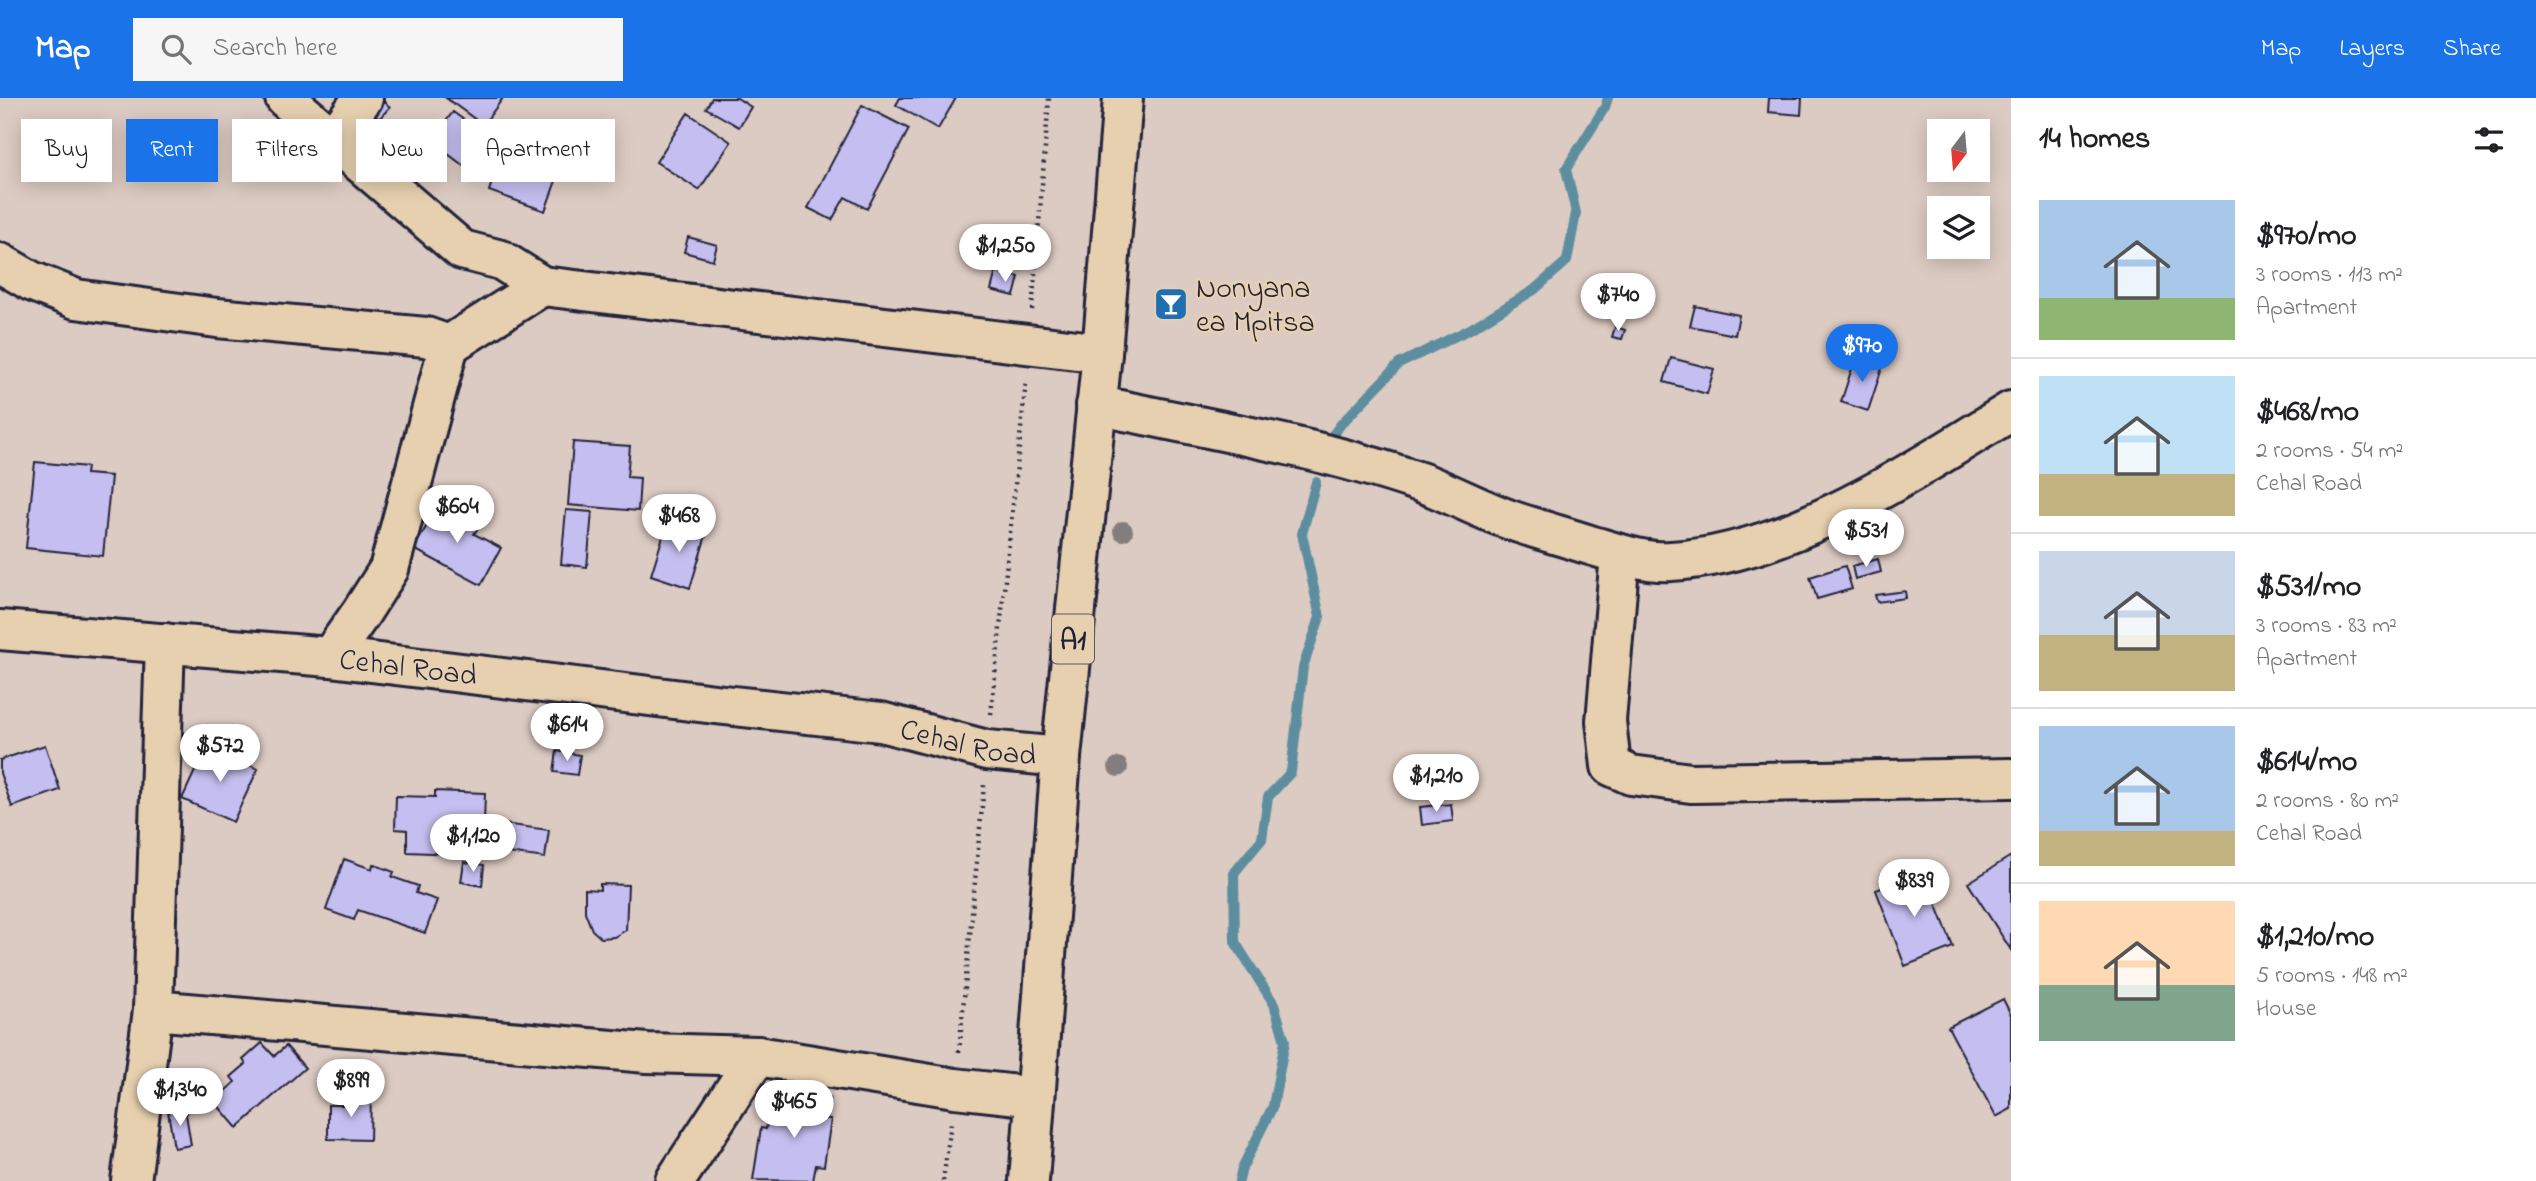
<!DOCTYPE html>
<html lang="en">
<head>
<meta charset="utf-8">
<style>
  body { margin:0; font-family:"Indie Flower",sans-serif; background:#f6f6f6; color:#202124; height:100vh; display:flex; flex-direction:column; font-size:26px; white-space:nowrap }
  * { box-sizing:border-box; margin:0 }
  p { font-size:23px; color:#757577 }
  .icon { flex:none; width:38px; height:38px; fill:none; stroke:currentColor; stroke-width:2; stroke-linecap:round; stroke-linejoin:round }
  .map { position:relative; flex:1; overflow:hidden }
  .panel { display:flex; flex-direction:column; background:#fff; width:525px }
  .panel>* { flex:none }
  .banner { position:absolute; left:21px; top:21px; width:665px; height:63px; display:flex; gap:14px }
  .needle { width:46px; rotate:196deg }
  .tools { position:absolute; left:1927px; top:21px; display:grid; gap:14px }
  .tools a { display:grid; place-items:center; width:63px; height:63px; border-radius:0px; background:#fff; box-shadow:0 4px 18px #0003; font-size:35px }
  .price { position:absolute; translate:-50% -60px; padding:0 16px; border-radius:24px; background:#fff; color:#222; font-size:23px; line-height:46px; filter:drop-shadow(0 2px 4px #0008) }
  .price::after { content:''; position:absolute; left:50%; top:42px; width:21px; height:16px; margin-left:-10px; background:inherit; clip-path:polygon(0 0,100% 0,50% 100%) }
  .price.selected { background:#1a73e8; color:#fff }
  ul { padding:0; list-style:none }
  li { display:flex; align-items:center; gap:21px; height:175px; padding:0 28px }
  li+li { border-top:2px solid #e0e0e0 }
  li span { display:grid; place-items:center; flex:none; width:196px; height:140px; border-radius:0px; color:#555 }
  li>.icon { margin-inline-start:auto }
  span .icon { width:84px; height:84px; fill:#fffc; stroke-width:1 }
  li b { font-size:30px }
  h2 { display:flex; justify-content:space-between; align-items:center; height:84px; padding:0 28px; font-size:30px }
  .chip { padding:0 24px; border-radius:0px; background:#fff; box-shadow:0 4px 18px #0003; font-size:24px; line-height:63px }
  .chip.selected { background:#1a73e8; color:#fff }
  header { display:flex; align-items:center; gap:42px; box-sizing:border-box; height:98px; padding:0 35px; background:#1a73e8; color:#fff }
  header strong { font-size:33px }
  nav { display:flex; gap:38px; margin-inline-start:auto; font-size:24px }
  .search { width:490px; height:63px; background:#f6f6f6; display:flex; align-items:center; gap:18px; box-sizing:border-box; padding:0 24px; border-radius:0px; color:#757577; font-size:26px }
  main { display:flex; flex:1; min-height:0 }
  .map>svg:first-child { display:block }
</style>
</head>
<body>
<header>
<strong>Map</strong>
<div class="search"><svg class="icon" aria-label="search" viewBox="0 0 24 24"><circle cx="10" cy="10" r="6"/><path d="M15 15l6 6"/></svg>Search here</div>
<nav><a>Map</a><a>Layers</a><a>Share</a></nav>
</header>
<main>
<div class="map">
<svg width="2011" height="1083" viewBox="0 0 2011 1083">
  <rect width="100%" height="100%" fill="#dccbc2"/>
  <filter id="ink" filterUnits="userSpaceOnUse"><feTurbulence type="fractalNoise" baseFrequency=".0143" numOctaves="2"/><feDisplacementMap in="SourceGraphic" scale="14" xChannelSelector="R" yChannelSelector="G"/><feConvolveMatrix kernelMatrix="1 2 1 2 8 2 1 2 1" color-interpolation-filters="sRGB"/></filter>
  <g filter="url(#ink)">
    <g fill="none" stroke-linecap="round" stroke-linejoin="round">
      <path stroke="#5d8e9f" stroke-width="10" d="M1330,341L1341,326L1399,266L1470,231L1534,192L1567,163L1576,115L1566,71L1605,9L1608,0
        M1239,1083L1242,1070L1273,1008L1285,943L1274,906L1235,844L1234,775L1262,741L1268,699L1291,674L1303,569L1320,519L1302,436L1316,384"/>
    </g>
    <path fill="#c5bef0" stroke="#22223b" stroke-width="2" d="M380,0L390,9L379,21L366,9Z
      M446,0H503L483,27Z
      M712,0H737L751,9L739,29L706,10Z
      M900,0H956L938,31L896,7Z
      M1769,0H1802L1801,17L1768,14Z
      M862,7L909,31L867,111L845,99L832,122L808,110Z
      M453,14L486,38L464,68L431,43Z
      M688,15L731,44L699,92L656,64Z
      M512,27L553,41L547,61L562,66L545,113L489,93Z
      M688,139L717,147L713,162L684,154Z
      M996,173L1019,179L1014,198L991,192Z
      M1695,208L1739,217L1735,237L1690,228Z
      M1615,229L1625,232L1622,241L1612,239Z
      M1856,258L1883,267L1868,313L1841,304Z
      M1671,260L1714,271L1707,296L1664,284Z
      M573,344L630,348L627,379L640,380L638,413L568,407Z
      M35,364L87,369L86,376L111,378L103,458L26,450Z
      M439,405L480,427L474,436L501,450L481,487L414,451Z
      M566,412L592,414L587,469L561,466Z
      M668,422L707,434L690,490L651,477Z
      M1878,461L1881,474L1855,481L1852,468Z
      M1845,468L1852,491L1817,501L1810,479Z
      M1905,493L1906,500L1877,504L1875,497Z
      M45,647L60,692L12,709L0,675V662Z
      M207,647L258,671L233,724L182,701Z
      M557,653L580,657L577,677L554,674Z
      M435,693L485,695L483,757L407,754V732L395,731L396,698L435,699Z
      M1451,706L1453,723L1422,727L1420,709Z
      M504,726L549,732L545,760L500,754Z
      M2011,758V852L1968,785Z
      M344,761L372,771L373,766L394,774L392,779L418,788L416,795L437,802L425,835L358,812L354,822L326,812Z
      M464,764L484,767L482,788L461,784Z
      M1924,774L1953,849L1905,868L1876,792Z
      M600,786L628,787L626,832L614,839L601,840L592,832L585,814V791L600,792Z
      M2003,901L2011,917V1011L1996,1019L1948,929Z
      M262,945L274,958L286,948L305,970L237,1030L214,1003L235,984L231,979L246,966L243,962Z
      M792,994L830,1000L827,1021H831L824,1068L816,1067L813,1083L753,1082L761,1030L766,1031L769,1009L789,1012Z
      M351,996L371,997L370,1042L328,1041V1007H351Z
      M185,1010L191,1047L174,1050L168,1013Z"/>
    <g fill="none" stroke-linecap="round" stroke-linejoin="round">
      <g stroke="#22223b" stroke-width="44">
        <g id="minor">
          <path d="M285,0L462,152L501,162L542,188L1102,255"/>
          <path d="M333,42L363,0"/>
          <path d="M0,165L31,183L76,201L217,220L426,239L449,247L542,188"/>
          <path d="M1096,307C1204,330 1315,348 1420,384C1451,395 1481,412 1513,423C1539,432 1566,439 1593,448C1617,455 1646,465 1671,463C1789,457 1913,373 2011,313"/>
          <path d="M1620,456L1606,623L1611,668L1631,677L1691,685L2011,680"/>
          <path id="s1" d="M0,532L330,559L715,606L881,624L987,652L1061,659"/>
          <path d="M165,545L153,912L647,955L757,958L955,990L1035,999"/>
          <path d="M330,559L361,515L389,471L449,247"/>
          <path d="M131,1083L153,912"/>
          <path d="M675,1083L757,958"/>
        </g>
      </g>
      <g stroke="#22223b" stroke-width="44">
        <path id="primary" d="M1029,1083L1061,659L1102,255L1123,0"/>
      </g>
      <path stroke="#22223b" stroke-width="4.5" stroke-dasharray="2 5" stroke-linecap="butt" d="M1032,212L1049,0
        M991,616L1026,283
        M959,954L984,687
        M943,1083L951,1025"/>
      <use href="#minor" stroke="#e6d0af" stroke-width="38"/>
      <use href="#primary" stroke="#e6d0af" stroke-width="38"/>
    </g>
    <g fill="#837d7e">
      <circle cx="1123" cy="433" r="10"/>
      <circle cx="1118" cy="669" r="10"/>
    </g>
  </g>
  <defs>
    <g id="bar-square" transform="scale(1.75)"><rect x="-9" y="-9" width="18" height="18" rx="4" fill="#1f6fb2" stroke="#e6d0af"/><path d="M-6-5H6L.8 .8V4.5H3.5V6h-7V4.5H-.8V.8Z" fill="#fff"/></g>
  </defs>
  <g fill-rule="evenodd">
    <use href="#bar-square" x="1171" y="206"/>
  </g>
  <g text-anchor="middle" stroke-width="5" stroke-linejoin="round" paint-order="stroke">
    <rect fill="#e6d0af" stroke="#5d565e" stroke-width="2" x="1052" y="516.5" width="42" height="49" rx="5"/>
    <g font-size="28" font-weight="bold" fill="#22223b">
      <text x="1073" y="551">A1</text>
    </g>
    <g font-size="30" fill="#22223b" stroke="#e6d0af" text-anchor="start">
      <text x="1196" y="199">Nonyana<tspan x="1196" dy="34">ea Mpitsa</tspan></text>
    </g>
    <g font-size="30" fill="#22223b" stroke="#e6d0af">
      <text dy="10" stroke="none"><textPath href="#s1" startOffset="410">Cehal Road</textPath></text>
      <text dy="10" stroke="none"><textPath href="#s1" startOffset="976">Cehal Road</textPath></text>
    </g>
  </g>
</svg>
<div class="tools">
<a><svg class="needle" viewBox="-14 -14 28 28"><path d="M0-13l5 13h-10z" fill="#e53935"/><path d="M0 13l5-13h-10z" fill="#757577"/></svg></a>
<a><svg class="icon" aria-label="layers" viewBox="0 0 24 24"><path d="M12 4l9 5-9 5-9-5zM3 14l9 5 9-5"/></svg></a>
</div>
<b class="price" style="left:1005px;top:186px">$1,250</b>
<b class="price" style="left:1618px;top:235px">$740</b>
<b class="price selected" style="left:1862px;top:286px">$970</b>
<b class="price" style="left:457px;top:447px">$604</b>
<b class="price" style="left:679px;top:456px">$468</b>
<b class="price" style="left:1866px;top:471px">$531</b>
<b class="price" style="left:567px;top:665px">$614</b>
<b class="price" style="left:220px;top:686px">$572</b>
<b class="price" style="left:1436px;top:716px">$1,210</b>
<b class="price" style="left:473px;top:776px">$1,120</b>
<b class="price" style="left:1914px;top:821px">$839</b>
<b class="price" style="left:351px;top:1021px">$899</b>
<b class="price" style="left:180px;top:1030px">$1,340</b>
<b class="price" style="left:794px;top:1042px">$465</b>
<div class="banner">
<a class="chip">Buy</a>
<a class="chip selected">Rent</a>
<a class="chip">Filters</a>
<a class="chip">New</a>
<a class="chip">Apartment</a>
</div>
</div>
<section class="panel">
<h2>14 homes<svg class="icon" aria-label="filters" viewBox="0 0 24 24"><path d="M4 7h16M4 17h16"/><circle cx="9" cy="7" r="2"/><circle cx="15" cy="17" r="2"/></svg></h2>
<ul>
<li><span style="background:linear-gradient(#a9c7e8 70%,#8fb573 0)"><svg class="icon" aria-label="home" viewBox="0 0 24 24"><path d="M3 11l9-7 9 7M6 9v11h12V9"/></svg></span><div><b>$970/mo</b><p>3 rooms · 113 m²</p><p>Apartment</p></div></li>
<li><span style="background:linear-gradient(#bfe0f5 70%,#c2b280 0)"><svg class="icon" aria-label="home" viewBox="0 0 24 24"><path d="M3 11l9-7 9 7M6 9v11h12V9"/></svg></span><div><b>$468/mo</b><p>2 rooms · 54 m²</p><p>Cehal Road</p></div></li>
<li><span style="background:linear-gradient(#c9d6e8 60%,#c2b280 0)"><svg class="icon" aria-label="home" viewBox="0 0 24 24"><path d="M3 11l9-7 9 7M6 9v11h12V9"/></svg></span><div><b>$531/mo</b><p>3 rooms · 83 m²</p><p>Apartment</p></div></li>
<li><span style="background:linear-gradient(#a9c7e8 75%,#c2b280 0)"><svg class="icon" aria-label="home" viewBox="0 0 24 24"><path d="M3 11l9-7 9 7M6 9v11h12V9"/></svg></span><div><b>$614/mo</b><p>2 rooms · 80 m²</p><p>Cehal Road</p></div></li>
<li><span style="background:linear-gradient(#ffd9b3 60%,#7fa58c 0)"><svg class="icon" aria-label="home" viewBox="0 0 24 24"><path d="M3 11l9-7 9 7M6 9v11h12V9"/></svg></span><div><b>$1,210/mo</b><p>5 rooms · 148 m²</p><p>House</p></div></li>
</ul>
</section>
</main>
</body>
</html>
